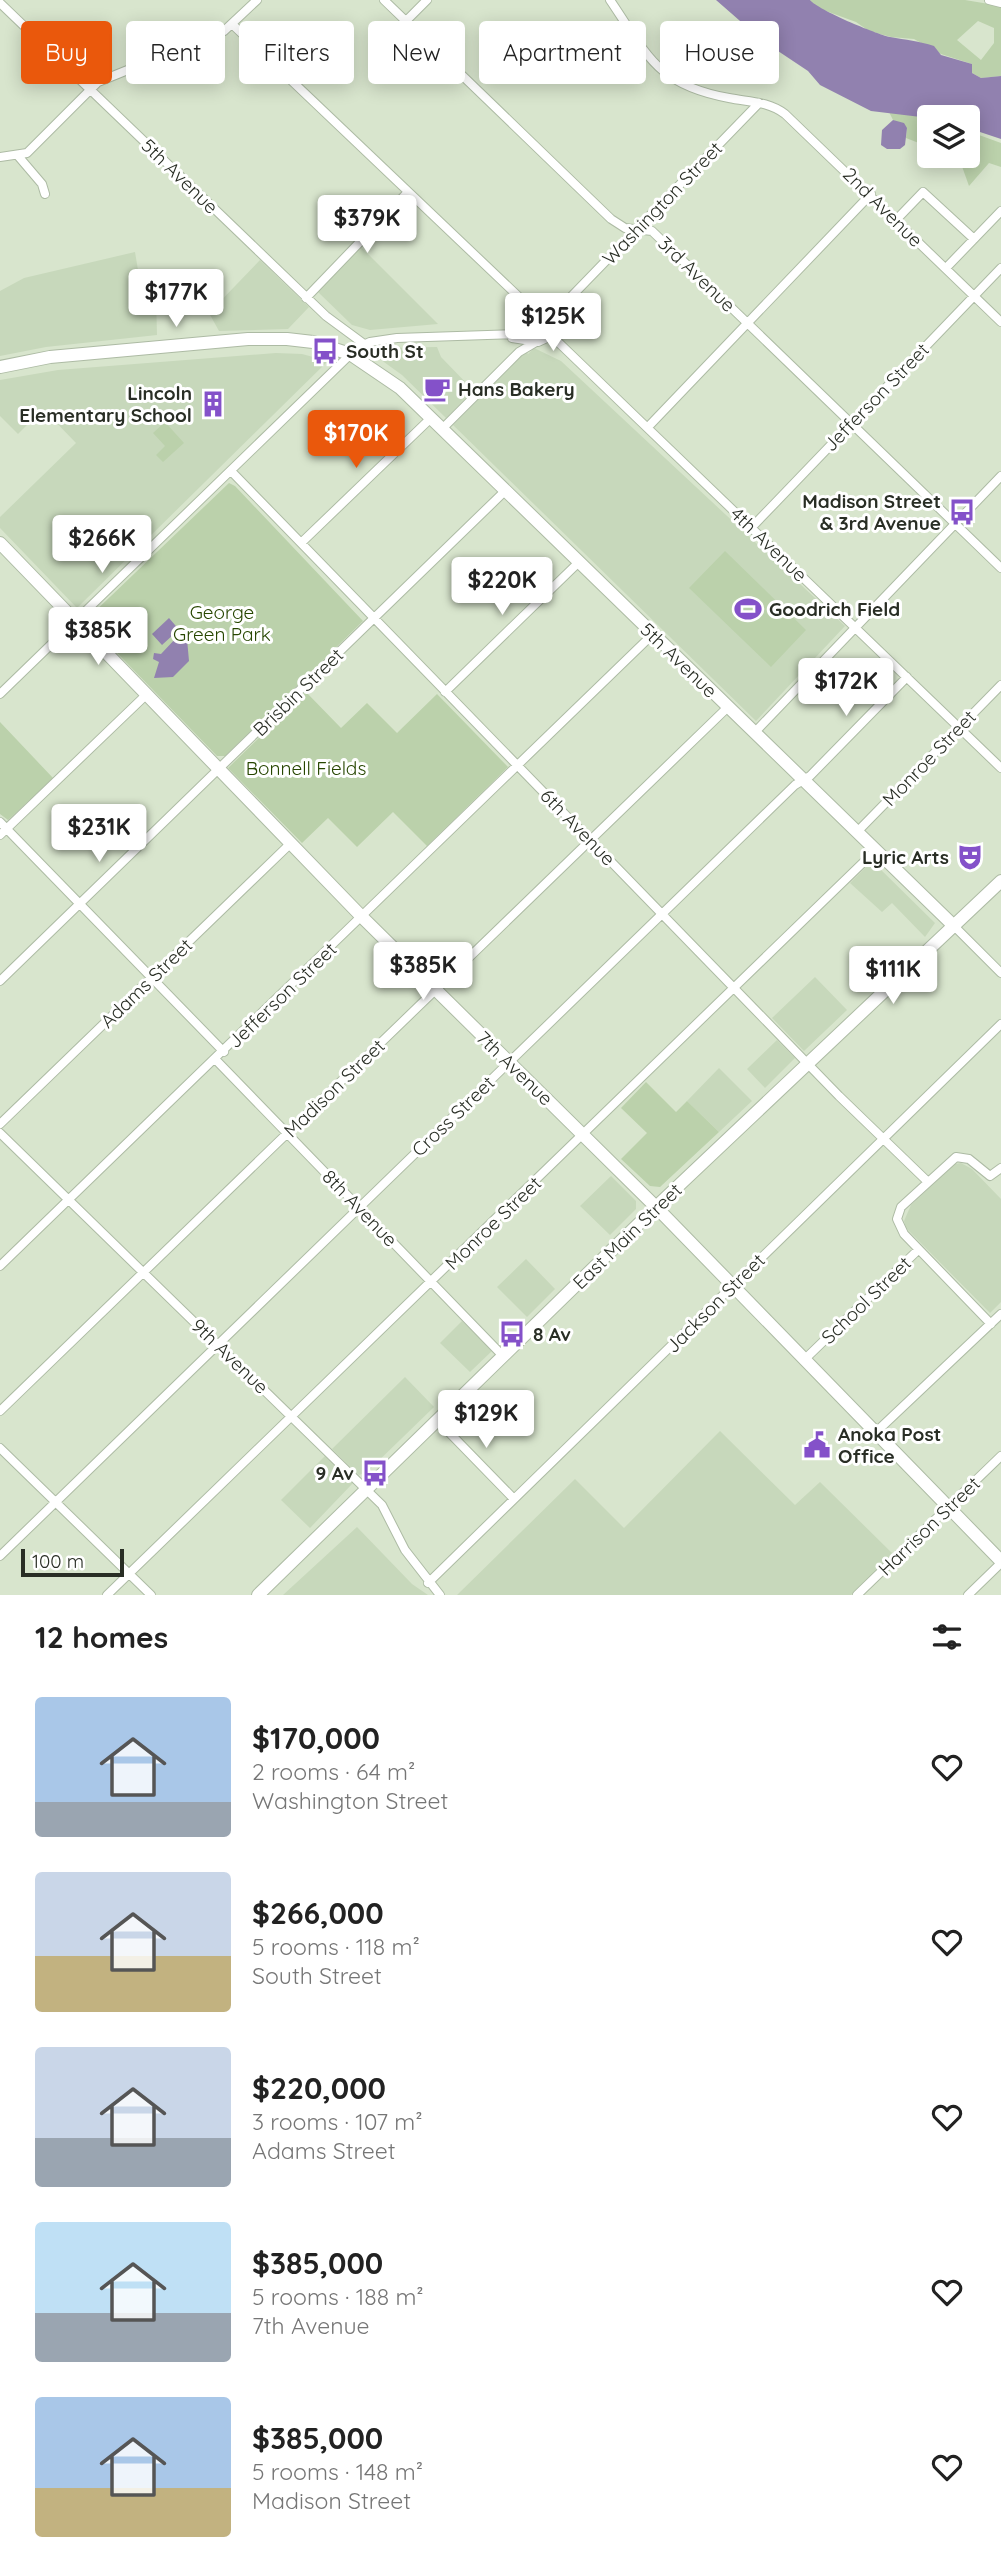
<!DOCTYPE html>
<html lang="en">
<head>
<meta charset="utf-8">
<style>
  body { margin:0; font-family:Quicksand,sans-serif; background:#f6f6f6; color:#222; height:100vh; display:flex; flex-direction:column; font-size:26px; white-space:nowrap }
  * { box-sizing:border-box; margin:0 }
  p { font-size:23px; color:#767676 }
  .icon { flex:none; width:38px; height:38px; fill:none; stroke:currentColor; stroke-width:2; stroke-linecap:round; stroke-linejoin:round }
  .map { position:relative; height:1595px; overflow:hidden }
  .details { display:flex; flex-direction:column; background:#fff; flex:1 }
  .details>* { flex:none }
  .banner { position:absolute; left:21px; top:21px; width:959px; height:63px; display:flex; gap:14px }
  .controls { position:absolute; left:917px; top:105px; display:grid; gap:14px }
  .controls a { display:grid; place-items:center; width:63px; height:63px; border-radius:7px; background:#fff; box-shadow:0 4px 18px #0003; font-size:35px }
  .scale { position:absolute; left:21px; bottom:18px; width:103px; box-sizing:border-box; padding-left:7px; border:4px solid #292e25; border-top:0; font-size:19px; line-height:24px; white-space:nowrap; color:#292e25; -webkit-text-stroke:5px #fff; paint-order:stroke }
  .price { position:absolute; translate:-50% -60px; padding:0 16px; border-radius:7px; background:#fff; color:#222; font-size:23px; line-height:46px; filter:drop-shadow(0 2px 4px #0008) }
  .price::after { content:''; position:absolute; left:50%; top:42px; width:21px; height:16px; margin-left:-10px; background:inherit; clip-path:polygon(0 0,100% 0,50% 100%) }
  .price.selected { background:#ea580c; color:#fff }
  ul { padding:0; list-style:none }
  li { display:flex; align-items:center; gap:21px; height:175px; padding:0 35px }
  li span { display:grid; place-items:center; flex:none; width:196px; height:140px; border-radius:7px; color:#555 }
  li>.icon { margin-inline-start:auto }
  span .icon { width:84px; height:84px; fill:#fffc; stroke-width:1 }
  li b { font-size:30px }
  h2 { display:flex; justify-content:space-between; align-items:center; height:84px; padding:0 35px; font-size:30px }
  .tag { padding:0 24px; border-radius:7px; background:#fff; box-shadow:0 4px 18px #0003; font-size:24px; line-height:63px }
  .tag.selected { background:#ea580c; color:#fff }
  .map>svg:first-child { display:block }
</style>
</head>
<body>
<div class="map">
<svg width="1001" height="1595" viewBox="0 0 1001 1595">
  <rect width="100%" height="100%" fill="#d8e5cd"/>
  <path fill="#c7d8bb" d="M361,247L438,324L370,330L352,325L318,292Z
    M135,252L140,282L156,297L157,335L46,347L0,356V291L24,278Z
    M260,260L309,307L288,329L219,331L209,313Z
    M437,347L441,357L473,390L446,418L402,375L377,357L381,348Z
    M534,348L561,361L845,626L756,721L453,425L526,351L528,354Z
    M276,353L302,354L328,361L77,608L0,528V517L76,443L43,409L18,434L0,416V380L58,370Z
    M872,861L935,923L925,937L892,903L882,912L850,883Z
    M815,977L847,1010L804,1051L772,1018Z
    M777,1040L795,1058L765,1088L747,1069Z
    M719,1068L752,1101L719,1132L687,1101Z
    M961,1163L972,1169L1001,1199V1302L990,1313L906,1228L904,1221L911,1205L955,1164Z
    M611,1176L636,1201V1209L610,1235L580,1206Z
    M526,1259L555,1289L527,1317L497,1287Z
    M462,1321L492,1351L470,1372L440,1343Z
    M405,1377L434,1407L367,1472L359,1475L332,1449Z
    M720,1431L795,1505L820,1482L893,1554L851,1595H457L575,1479L624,1528Z
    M325,1456L353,1483L310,1528L281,1500Z
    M357,1527L412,1584L428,1595H283Z"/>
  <path fill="#bbd1ab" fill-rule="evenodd" d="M810,0H965L1001,6V76L981,78L972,73V64L941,54L914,39L891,37L869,31L856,22L815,7ZM978,21L994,28V43L981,60L957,40Z
    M889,112L929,118V147L906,138L907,128L893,120Z
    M968,131L1001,143V167L989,163L969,186L959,158L955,156H968Z
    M165,422L184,443L163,462L156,455L165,446L153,433Z
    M229,483L235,486L363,621L225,756H217L88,623V618Z
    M725,551L806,630L771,667L689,588Z
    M306,692L341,728L367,703L397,733L437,694L508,767L427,846L393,812L357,847L328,818L302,843L228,768Z
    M0,722L53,778L8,820L0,814Z
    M646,1082L676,1112L687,1101L719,1132L660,1187L650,1186L621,1159L647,1133L621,1108Z"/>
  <path fill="#9181af" d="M716,0H810C818,10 876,34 890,37C906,40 919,41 934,46L941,55L972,64V73L981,78L1001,76V139L968,128V117L929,118L871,111L820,85L808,71L763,41Z
    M893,120L904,123L907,128L905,145L900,149H887L881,145L882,130Z
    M169,618L187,639L189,661L173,677L154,678L159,662L153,659L154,653L161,654L177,637L174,634L162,645L152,634Z"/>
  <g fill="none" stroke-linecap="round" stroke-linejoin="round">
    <g stroke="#adbba4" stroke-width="10">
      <path id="street" d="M384,0L611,219L625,228L652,231L1001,568
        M610,0C648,56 657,85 729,98C748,102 768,101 785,114L1001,322
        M989,0L1001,3
        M0,3L326,316L364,344
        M406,21L427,0
        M233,25L540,317
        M0,157L27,153L98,82L224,31L257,0
        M19,157L42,184L45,194
        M896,220L923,192L974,239
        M946,268L1001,211
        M306,298L407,193
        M551,331L558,342L1001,768
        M512,338L538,342L549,337L553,322L565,303L759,103
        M648,427L871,194
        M442,429L519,352L536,342
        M231,471L839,1096L927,1181
        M752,527L1001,268
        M301,543L431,418
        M445,692L579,562
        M0,694L357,348L370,342L397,338L516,334L534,318L546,316L565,303
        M755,732L1001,476
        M0,822L224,1052
        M857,832L1001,685
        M0,835L147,694
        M955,927L1001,973
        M0,981L506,490
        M216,1060L503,1356
        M0,1124L291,843
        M0,1133L382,1505L405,1550L440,1595
        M0,1266L653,634
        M991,1324L904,1234L897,1219L901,1207L956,1157L969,1159L990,1176L1001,1168
        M805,1359L918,1250
        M0,1411L728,707
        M437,1420L514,1499
        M875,1433L1001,1314
        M0,1448L151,1595
        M0,1556L795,785L810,776L907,677
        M428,1583L1001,1024
        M107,1595L876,850
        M857,1595L1001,1456
        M968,1595L1001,1563"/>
    </g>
    <g stroke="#adbba4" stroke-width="14">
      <path id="secondary" d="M0,367L50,357L248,339H287L313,342L350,354L400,388L955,927
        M0,543L362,917L656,1207L1001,1561
        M258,1595L656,1207L1001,881"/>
    </g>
    <use href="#street" stroke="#fff" stroke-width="8"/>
    <use href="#secondary" stroke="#fff" stroke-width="12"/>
  </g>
  <defs>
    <g id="bus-bare" transform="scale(2.1)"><path d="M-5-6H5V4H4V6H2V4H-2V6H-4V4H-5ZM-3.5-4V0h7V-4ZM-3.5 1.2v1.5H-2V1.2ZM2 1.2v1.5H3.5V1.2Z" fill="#8451c9" stroke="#fff" stroke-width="2.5" paint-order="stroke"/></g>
    <g id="cafe-bare" transform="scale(2.1)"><path d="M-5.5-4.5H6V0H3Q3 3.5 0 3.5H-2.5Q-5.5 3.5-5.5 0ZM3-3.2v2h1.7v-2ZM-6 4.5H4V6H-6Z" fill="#8451c9" stroke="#fff" stroke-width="2.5" paint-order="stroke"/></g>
    <g id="building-bare" transform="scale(2.1)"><path d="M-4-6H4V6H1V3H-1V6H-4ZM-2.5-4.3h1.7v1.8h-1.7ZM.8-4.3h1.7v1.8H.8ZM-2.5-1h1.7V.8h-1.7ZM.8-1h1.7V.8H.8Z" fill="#8451c9" stroke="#fff" stroke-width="2.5" paint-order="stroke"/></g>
    <g id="stadium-bare" transform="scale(2.1)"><path d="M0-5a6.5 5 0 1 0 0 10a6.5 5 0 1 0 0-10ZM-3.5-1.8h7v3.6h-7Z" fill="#8451c9" stroke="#fff" stroke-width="2.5" paint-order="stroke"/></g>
    <g id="theatre-bare" transform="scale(2.1)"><path d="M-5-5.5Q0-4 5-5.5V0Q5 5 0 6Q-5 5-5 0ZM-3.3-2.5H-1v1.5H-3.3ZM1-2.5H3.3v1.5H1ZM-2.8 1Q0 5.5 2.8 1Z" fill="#8451c9" stroke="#fff" stroke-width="2.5" paint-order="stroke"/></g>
    <g id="civic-bare" transform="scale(2.1)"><path d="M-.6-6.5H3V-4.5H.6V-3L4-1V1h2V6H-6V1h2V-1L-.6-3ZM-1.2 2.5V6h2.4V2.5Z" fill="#8451c9" stroke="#fff" stroke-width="2.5" paint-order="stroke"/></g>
  </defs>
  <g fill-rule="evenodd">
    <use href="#bus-bare" x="325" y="351"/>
    <use href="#cafe-bare" x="437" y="389"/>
    <use href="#building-bare" x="213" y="404"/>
    <use href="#bus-bare" x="962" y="512"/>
    <use href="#stadium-bare" x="748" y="609"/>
    <use href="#theatre-bare" x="970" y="857"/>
    <use href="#bus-bare" x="512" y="1334"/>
    <use href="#civic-bare" x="817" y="1445"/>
    <use href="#bus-bare" x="375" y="1473"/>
  </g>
  <g text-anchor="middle" stroke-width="6" stroke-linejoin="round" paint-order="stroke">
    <g font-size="19" fill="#292e25" stroke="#fff">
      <text transform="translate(180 176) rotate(44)" y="7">5th Avenue</text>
      <text transform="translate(662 203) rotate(-46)" y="7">Washington Street</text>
      <text transform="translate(883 207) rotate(45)" y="7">2nd Avenue</text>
      <text transform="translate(697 274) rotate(44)" y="7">3rd Avenue</text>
      <text transform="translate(876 397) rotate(-46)" y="7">Jefferson Street</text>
      <text transform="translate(769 544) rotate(44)" y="7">4th Avenue</text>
      <text transform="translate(679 660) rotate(44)" y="7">5th Avenue</text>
      <text transform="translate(298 692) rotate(-44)" y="7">Brisbin Street</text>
      <text transform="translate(929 758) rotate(-46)" y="7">Monroe Street</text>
      <text transform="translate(578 827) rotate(46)" y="7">6th Avenue</text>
      <text transform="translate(146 983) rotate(-44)" y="7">Adams Street</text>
      <text transform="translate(282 995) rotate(-44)" y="7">Jefferson Street</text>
      <text transform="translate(515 1068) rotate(44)" y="7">7th Avenue</text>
      <text transform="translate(334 1088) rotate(-44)" y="7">Madison Street</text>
      <text transform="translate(453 1116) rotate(-44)" y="7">Cross Street</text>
      <text transform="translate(360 1208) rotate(46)" y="7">8th Avenue</text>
      <text transform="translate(493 1223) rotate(-44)" y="7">Monroe Street</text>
      <text transform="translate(627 1236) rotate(-44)" y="7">East Main Street</text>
      <text transform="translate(866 1300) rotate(-44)" y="7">School Street</text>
      <text transform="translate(715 1303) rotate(-45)" y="7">Jackson Street</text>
      <text transform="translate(230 1356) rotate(44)" y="7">9th Avenue</text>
      <text transform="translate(929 1526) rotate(-44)" y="7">Harrison Street</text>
    </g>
    <g font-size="19" font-weight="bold" fill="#292e25" stroke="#fff" text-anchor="start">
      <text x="346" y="358">South St</text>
      <text x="458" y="396">Hans Bakery</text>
      <text x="192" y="400" text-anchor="end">Lincoln<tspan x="192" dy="22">Elementary School</tspan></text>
      <text x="941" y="508" text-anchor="end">Madison Street<tspan x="941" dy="22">&amp; 3rd Avenue</tspan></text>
      <text x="769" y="616">Goodrich Field</text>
      <text x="949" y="864" text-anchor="end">Lyric Arts</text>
      <text x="533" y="1341">8 Av</text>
      <text x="838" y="1441">Anoka Post<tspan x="838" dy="22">Office</tspan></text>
      <text x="354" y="1480" text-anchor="end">9 Av</text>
    </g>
    <g font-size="19" fill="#274600" stroke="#fff">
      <text x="222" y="619">George<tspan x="222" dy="22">Green Park</tspan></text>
      <text x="306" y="775">Bonnell Fields</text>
    </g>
  </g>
</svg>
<div class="controls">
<a><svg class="icon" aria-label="layers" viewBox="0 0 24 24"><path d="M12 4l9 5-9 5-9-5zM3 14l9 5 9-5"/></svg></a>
</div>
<div class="scale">100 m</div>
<b class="price" style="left:367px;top:255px">$379K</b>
<b class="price" style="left:176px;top:329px">$177K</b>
<b class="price" style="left:553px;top:353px">$125K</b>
<b class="price selected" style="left:356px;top:470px">$170K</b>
<b class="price" style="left:102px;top:575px">$266K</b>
<b class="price" style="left:502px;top:617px">$220K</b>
<b class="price" style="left:98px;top:667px">$385K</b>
<b class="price" style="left:846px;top:718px">$172K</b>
<b class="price" style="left:99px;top:864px">$231K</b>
<b class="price" style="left:423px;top:1002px">$385K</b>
<b class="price" style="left:893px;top:1006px">$111K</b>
<b class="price" style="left:486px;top:1450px">$129K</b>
<div class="banner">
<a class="tag selected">Buy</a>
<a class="tag">Rent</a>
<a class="tag">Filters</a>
<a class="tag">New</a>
<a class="tag">Apartment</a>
<a class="tag">House</a>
</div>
</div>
<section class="details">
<h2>12 homes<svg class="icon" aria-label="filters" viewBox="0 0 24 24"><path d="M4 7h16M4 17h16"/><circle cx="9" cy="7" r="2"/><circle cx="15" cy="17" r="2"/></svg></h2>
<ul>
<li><span style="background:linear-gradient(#a9c7e8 75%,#9aa5b1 0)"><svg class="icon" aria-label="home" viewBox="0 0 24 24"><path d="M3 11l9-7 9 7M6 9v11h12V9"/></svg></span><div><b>$170,000</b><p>2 rooms · 64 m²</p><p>Washington Street</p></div><svg class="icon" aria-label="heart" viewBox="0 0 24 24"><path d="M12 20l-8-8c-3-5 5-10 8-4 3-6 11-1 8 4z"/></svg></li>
<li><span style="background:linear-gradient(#c9d6e8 60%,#c2b280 0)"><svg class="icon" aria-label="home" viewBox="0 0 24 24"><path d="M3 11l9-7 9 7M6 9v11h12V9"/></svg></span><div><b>$266,000</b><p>5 rooms · 118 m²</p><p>South Street</p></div><svg class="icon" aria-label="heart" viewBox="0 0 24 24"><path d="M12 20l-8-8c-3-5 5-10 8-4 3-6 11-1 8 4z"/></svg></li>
<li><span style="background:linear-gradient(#c9d6e8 65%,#9aa5b1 0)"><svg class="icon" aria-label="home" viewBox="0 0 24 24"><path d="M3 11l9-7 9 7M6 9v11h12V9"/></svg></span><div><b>$220,000</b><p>3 rooms · 107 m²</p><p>Adams Street</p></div><svg class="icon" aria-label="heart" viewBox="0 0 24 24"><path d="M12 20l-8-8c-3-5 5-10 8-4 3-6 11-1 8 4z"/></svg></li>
<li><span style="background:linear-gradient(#bfe0f5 65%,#9aa5b1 0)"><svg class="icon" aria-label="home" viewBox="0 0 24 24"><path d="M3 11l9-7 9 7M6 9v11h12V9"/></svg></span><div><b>$385,000</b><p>5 rooms · 188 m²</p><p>7th Avenue</p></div><svg class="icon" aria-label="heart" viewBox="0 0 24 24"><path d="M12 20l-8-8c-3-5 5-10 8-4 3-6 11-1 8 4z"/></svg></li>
<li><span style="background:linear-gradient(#a9c7e8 65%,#c2b280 0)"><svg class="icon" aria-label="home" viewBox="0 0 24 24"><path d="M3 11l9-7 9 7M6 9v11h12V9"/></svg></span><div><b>$385,000</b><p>5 rooms · 148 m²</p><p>Madison Street</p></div><svg class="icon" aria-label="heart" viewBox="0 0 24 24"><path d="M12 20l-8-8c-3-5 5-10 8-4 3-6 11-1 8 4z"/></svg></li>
</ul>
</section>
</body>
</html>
